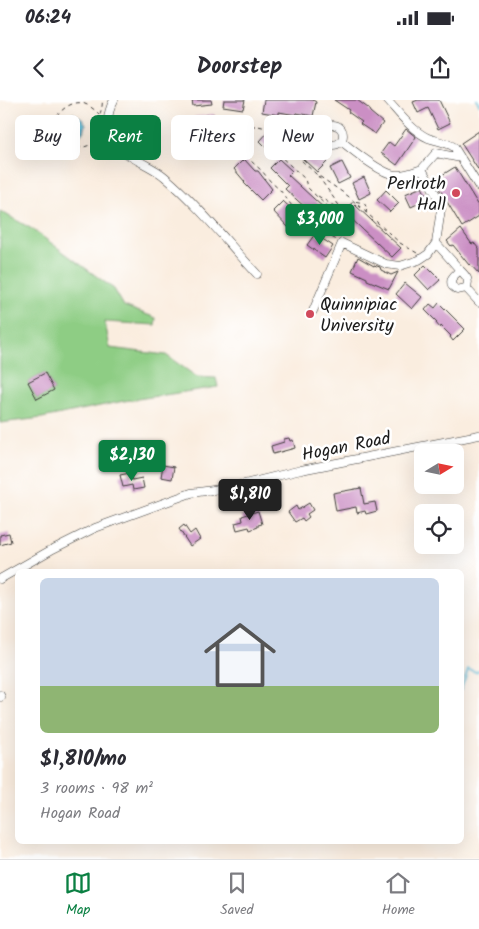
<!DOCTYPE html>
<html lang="en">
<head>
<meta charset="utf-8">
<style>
  body { margin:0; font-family:Kalam,sans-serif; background:#f2f2f3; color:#2b2b33; height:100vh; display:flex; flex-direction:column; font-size:19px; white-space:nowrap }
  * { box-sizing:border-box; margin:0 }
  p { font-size:16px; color:#7c7c81 }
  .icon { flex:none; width:28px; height:28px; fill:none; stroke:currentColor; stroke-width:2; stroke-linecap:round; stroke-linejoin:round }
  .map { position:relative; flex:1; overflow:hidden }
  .side { position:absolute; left:15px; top:469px; width:449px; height:275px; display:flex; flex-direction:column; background:#fff; border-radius:8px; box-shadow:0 5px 20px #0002 }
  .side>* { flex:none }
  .guide { position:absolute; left:15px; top:15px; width:450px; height:45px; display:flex; gap:10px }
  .needle { width:32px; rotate:80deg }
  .buttons { position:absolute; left:414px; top:344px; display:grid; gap:10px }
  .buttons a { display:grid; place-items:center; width:50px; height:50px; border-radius:8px; background:#fff; box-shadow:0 5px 20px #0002; font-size:25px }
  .price { position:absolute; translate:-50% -42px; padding:0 11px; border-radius:5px; background:#0b8043; color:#fff; font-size:16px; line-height:32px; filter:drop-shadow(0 1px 2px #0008) }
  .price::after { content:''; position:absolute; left:50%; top:30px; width:15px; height:11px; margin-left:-8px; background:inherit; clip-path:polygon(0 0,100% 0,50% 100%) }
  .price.active { background:#222; color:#fff }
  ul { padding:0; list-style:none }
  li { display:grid; align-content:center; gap:10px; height:265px; padding:0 25px }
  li+li { border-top:1px solid #e1e1e2 }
  li span { display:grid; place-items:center; height:155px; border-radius:8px; color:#555 }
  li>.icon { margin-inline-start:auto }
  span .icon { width:90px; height:90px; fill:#fffc; stroke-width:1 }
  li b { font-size:21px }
  .tag { padding:0 18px; border-radius:8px; background:#fff; box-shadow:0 5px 20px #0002; font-size:18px; line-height:45px }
  .tag.active { background:#0b8043; color:#fff }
  .status { display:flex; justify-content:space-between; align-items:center; height:35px; padding:0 25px; background:#fff; direction:ltr }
  .status svg { height:14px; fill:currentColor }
  header { display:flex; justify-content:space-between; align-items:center; height:65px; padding:0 25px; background:#fff; font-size:22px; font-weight:700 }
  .tabs { display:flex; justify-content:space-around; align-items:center; height:70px; border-top:1px solid #e1e1e2; background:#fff; font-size:14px; color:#7c7c81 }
  .tabs a { display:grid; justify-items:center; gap:2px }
  .tabs .active { color:#0b8043 }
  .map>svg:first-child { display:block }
</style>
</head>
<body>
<div class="status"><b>06:24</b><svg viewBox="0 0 49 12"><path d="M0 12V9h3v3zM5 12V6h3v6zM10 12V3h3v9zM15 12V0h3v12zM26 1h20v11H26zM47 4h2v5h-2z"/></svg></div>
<header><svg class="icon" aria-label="back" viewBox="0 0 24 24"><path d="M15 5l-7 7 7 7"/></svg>Doorstep<svg class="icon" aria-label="share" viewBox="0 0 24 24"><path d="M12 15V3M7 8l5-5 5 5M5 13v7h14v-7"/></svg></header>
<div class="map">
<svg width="479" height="759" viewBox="0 0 479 759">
  <rect width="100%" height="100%" fill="#fff"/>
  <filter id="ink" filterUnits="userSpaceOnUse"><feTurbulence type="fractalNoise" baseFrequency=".02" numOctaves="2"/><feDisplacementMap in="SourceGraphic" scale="10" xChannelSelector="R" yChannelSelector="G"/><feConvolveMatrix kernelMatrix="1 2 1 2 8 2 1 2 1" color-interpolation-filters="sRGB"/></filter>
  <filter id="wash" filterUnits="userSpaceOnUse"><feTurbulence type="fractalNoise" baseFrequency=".0096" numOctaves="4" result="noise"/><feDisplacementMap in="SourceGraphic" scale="20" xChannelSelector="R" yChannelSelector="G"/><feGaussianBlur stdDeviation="1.12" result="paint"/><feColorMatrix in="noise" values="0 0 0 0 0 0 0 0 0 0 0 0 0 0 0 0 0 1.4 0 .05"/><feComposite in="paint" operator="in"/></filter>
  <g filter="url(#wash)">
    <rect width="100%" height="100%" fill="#faeddf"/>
    <path fill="#8ecd84" stroke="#557450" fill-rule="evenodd" d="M0,111L32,129L114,189L124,206L156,218L155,225L105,222L110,248L166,255L197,277L216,278L218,287L124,301L42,318L0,323ZM45,273L54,290L37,299L28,282Z"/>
    <path fill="#54b7d3" stroke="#386a78" d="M73,13L82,18L86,24L83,32L76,41L64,42L59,39L56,30L66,16Z"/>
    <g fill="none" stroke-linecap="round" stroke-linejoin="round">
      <path stroke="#54b7d3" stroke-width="2" d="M477,0L479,4
        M461,590L468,569L476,572L479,570"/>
    </g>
    <g id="blocks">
      <path fill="#cb8fc4" d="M192,0H211L212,4L193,6Z
        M224,0H245L243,9L223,6Z
        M264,0H313L316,2L313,16L296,13V15L279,12V15L262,12Z
        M334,0H357L368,8L370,12L383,23L375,34L360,24L362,22L348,12L349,10Z
        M418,0H439L450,23L438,29L428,8L418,13L413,2Z
        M214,14L216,28L196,31L194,17Z
        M406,29L416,37L397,65L381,53L389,42L394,46Z
        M269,31L280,42H285L273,54L260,41Z
        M479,31V71L461,43Z
        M223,36L238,51L227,61L212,46Z
        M298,38L323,60L328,61L317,72L290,47Z
        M244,59L255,71H258L272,89L261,100L244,83L245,82L234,69Z
        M279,59L292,71L288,75L339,122L331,131L285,89L288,86L270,68Z
        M342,62L350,78L338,84L330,68Z
        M455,67L479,106V116L462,127L434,80Z
        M364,77L371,93L359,99L352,83Z
        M422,87L428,99L411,107L405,94Z
        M386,90L399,103L390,112L377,100Z
        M283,101L298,115L288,127L273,111Z
        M355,105L401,148L392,157L346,114Z
        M461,129L471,143L472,144L474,143L479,149V174L470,164L469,165L453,145L451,146L447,141Z
        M315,134L333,146L325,158L307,145Z
        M358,157L374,166V165L380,167L381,170L391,175L398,172L389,189L367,180V178L352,171Z
        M425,165L440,180L429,190L415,175Z
        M405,183L422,197L412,209L396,194Z
        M439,203L465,229L453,241L450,237L451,236L441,226L440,228L436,223L437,222L425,210L430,204L435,208Z
        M45,273L54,290L37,299L28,282Z
        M289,338L290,341L293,340L295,348L273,354L271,346L284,342V339Z
        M163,365L174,367L172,379L161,377Z
        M130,373L132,380L142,378L144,388L133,390L132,385L123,387L120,375Z
        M422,374V385H435L424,392L415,378Z
        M361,388L364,404L375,402L377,411L366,414L365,411L357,413L356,407L336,411L333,393Z
        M309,403L313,410L307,414L309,417L304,421L302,418L295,422L288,412L296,406L298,410Z
        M258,411L262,424L258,425V427L250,430L249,427L237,430L235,423L243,421L242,416Z
        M184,425L190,434L195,430L200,439L190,446L179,429Z
        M9,433L11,442L0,445V435Z"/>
    </g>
  </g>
  <g filter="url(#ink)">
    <use href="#blocks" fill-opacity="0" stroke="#3d3b39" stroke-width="1"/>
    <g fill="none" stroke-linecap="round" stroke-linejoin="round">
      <g stroke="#3d3b39" stroke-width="9">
        <path id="minor" d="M114,0C107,13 105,26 113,40C124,58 150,64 165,77C199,106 227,142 257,174
          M387,0C399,13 411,30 428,38C436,41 446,42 454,47L479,87
          M323 35a10 10 0 1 1 20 0a10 10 0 1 1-20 0Z
          M341,41C354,51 380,73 395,75C405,76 413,72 422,69
          M436,143L460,170
          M460,170C465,175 471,180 466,188L457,190L452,186C449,178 455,175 460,170Z
          M466,188L479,202
          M313,211L342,143L386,164L400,166L419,160L428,154L436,143L441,109L440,102L422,69L436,53L461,58
          M0,479L51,450L95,428L191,393L228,388L301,370L479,335
          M0,595L1,597"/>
      </g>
      <path stroke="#3d3b39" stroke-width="1" stroke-dasharray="4 4" stroke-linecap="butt" d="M100,15C94,9 85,1 76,3C62,5 46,25 51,39C62,50 92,53 99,35C102,29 99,22 100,15C101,9 103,6 102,0
        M227 28a12 12 0 1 1 24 0a12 12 0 1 1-24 0Z
        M251,26H258L267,28L316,74L348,96L400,143L417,153
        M241,40L251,61L262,71L271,82L280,90L292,106L317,130L337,140
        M286,47L279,55L305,79L307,87L342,121L343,127L340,135
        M318,76L343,111
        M318,96L342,111
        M338,116L354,101L364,103L367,108L366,113"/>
      <use href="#minor" stroke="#fff" stroke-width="8"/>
    </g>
  </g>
  <g fill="#d1495b" stroke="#fff" stroke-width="2">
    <circle cx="456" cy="93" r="5"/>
    <circle cx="310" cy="214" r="5"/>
  </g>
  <g text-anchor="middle" stroke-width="5" stroke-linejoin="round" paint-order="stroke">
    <g font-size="18" fill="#1c1c1c" stroke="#fff" text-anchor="end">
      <text x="446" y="89">Perlroth<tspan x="446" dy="21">Hall</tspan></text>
      <text x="320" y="210" text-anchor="start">Quinnipiac<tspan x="320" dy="21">University</tspan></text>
    </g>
    <g font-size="18" fill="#1c1c1c" stroke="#fff">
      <text transform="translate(346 346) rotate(-11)" y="6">Hogan Road</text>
    </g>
  </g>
</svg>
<div class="buttons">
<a><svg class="needle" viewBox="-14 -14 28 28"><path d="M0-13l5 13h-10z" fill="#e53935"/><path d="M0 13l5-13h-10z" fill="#7c7c81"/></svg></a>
<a><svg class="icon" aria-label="locate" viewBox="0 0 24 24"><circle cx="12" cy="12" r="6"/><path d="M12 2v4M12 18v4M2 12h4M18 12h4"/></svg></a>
</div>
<b class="price" style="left:320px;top:146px">$3,000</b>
<b class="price" style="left:132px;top:382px">$2,130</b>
<b class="price active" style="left:250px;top:421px">$1,810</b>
<div class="guide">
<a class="tag">Buy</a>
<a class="tag active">Rent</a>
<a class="tag">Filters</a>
<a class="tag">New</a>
</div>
<section class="side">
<ul>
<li><span style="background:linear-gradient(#c9d6e8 70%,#8fb573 0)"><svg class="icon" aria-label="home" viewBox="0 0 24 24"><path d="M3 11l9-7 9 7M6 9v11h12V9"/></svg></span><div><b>$1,810/mo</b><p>3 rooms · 98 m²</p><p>Hogan Road</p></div></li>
</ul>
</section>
</div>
<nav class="tabs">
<a class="active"><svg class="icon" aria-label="map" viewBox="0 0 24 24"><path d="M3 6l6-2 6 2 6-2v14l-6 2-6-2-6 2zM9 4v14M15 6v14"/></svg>Map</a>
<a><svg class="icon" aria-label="saved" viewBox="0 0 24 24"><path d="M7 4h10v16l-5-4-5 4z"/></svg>Saved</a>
<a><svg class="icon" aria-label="home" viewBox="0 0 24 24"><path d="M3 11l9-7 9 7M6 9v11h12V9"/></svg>Home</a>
</nav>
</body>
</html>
